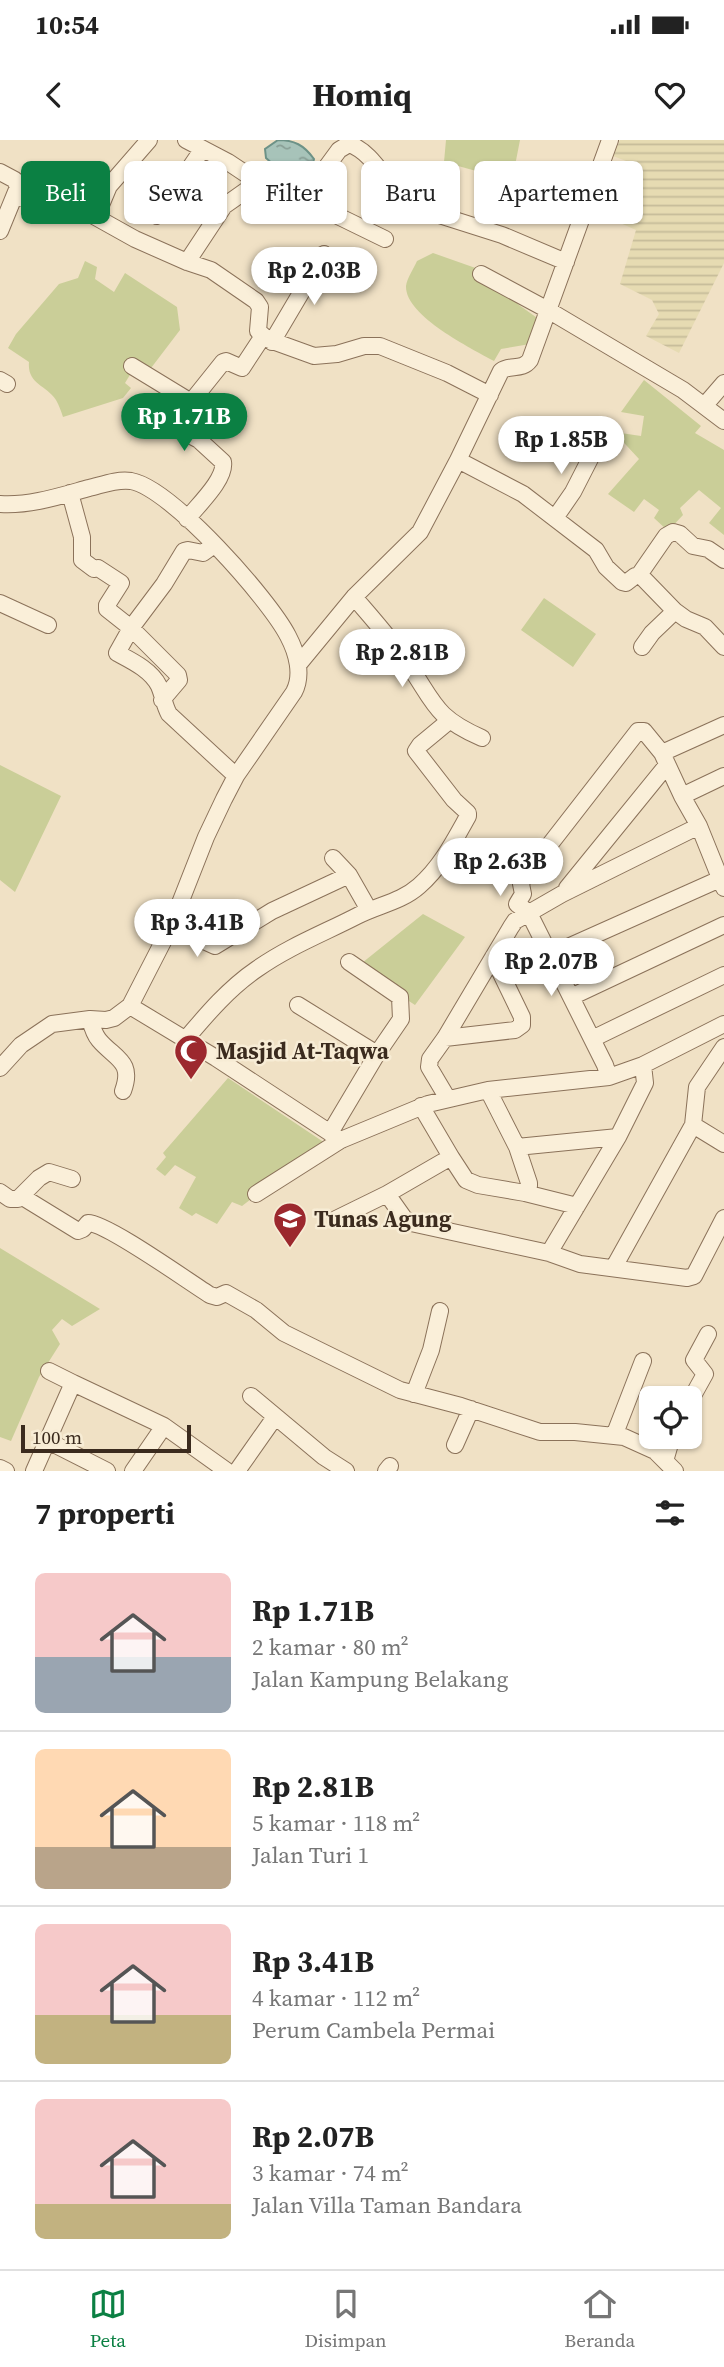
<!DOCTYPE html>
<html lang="id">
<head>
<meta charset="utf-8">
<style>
  body { margin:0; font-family:"Source Serif 4",serif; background:#f6f6f6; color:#222; height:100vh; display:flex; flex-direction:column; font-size:26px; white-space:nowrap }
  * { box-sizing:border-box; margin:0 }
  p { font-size:23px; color:#767676 }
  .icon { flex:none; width:38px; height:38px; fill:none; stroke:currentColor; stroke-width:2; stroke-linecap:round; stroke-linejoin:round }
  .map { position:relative; height:1331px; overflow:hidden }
  .details { display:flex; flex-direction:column; background:#fff; flex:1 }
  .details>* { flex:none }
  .banner { position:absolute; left:21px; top:21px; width:682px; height:63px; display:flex; gap:14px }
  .controls { position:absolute; left:639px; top:1246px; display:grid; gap:14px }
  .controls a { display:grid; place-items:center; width:63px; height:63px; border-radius:10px; background:#fff; box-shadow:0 2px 5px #0004; font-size:35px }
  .scale { position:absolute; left:21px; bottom:18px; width:170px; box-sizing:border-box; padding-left:7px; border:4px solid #3b2b1e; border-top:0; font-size:19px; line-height:24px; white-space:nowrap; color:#3b2b1e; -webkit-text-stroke:5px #f7ecd5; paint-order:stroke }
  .price { position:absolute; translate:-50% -60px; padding:0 16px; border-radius:24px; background:#fff; color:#222; font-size:23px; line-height:46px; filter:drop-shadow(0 2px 4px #0008) }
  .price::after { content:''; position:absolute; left:50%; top:42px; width:21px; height:16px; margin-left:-10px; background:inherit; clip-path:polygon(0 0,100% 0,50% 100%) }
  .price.selected { background:#0b8043; color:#fff }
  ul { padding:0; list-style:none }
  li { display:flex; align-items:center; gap:21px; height:175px; padding:0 35px }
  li+li { border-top:2px solid #e0e0e0 }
  li span { display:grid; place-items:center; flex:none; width:196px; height:140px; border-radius:10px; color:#555 }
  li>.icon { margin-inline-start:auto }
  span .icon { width:84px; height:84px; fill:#fffc; stroke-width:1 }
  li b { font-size:30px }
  h2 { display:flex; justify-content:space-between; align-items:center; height:84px; padding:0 35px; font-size:30px }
  .pill { padding:0 24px; border-radius:10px; background:#fff; box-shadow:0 2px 5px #0004; font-size:24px; line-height:63px }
  .pill.selected { background:#0b8043; color:#fff }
  .status { display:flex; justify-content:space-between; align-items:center; height:49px; padding:0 35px; background:#fff; direction:ltr }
  .status svg { height:19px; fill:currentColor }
  header { display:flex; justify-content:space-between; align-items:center; height:91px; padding:0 35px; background:#fff; font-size:32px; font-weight:700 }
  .tabs { display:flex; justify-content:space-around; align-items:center; height:98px; border-top:2px solid #e0e0e0; background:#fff; font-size:19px; color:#767676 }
  .tabs a { display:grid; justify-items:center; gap:4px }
  .tabs .selected { color:#0b8043 }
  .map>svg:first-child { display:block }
</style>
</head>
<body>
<div class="status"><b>10:54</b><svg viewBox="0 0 49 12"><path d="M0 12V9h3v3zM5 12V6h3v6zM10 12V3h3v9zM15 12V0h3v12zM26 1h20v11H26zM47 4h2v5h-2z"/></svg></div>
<header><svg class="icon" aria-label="back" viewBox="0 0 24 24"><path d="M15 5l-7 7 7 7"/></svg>Homiq<svg class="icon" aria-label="heart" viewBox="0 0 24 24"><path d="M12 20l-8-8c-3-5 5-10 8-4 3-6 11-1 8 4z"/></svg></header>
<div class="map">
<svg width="724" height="1331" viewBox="0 0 724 1331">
  <defs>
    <pattern id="farmland-rules" width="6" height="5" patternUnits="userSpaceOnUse" patternTransform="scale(1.75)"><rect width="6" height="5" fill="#e6dbb2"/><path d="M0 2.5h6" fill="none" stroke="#c6bc99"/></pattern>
    <pattern id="water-ripples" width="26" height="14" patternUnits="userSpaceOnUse" patternTransform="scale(1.75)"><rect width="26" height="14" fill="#a7c3b9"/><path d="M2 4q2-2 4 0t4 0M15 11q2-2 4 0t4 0" fill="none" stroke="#899f96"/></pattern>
  </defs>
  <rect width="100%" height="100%" fill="#f0e1c5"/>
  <path fill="url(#farmland-rules)" d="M620,0H724V123L679,213L646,196L659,174L652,160L620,144L636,90L593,71L607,36L620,40L626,21L613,16Z"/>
  <path fill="#cace98" d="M446,0H520L512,41L444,22Z
    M433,113L484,131L519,165L540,180L530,204L501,209L494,221C471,208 405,176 406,146C407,138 414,128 417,121Z
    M85,121L97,127L95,139L114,152L125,133L177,167L180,190L148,232L136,225L125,243L131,248L123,258L63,277C61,271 59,265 56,260C46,245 27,244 29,222L8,208L16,194L59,144L78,138Z
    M644,240L701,286L695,293L724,310V395L709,383L721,368L699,350L680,368L683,375L668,391L654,378L659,370L644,359L634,372L608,354L639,319L614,292L641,296L644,276L621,272Z
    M544,458L596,494L573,527L521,490Z
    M0,625L61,656L15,752L0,740Z
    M423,774L465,797L415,865L357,827Z
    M228,938L325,1003L242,1066L232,1062L217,1084L196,1073L192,1076L179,1068L196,1037L175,1025L165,1036L156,1029L166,1017L163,1013Z
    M0,1108L100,1169L72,1186L62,1179L52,1190L60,1204L39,1237L11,1301L0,1297Z"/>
  <path fill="url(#water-ripples)" stroke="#6d9287" stroke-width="2" d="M278,0C294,0 304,5 314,19C311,34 305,37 292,41L266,18L265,9Z"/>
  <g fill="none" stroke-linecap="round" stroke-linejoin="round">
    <g stroke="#8b725a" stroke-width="18">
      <path id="minor" d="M186,0L228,22L258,42L303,59L385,99
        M0,32L15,40L18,47L0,91
        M16,56L92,75L135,99L187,122L211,130L256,161L260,167L258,191L267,199L314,216L337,214L364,206H380L447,233L490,255
        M303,59L339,10L349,4C378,14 389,54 417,68L502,95L566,122
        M157,76L202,10
        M96,77L109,46L149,0
        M187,122L224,66L258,42
        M481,134L548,170L683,250L724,281
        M272,202L324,114
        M132,226L191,262L223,222L226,221L242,228L263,196
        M0,240L7,244
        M705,265L724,243
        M458,320L523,354L596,410L606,427L622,442L626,443L635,436H641L675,471L686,479L705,487L724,507
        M70,353L82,397V420L94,429L98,428L121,443L107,465V469L131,488L178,535L179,540L162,560
        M0,364C30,366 60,356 89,348C102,345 116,339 131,341C171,348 269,459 288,496C297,513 303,535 294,552L236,636L224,659L206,697L171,786L130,866L114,878L106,880L90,879L52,884L21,905L0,928
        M555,378L573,352L594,311
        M187,379C198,365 226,339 223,322L199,300L178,289L191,262
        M214,405L203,413L188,410L184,411L164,444L131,488L117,513C132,521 151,530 159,546C163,555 164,565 169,574L236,636
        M639,435L666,396L673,392L680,394L693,406L708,409L724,420
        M354,457C372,478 392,500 408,524C435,563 434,577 482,598
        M0,463L48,485
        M642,507L652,493L675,471
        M298,525L354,457L420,392L458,320L501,231C510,224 522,231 530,220L610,0
        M662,613L724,585
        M682,656L724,636
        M333,718L349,735L369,770
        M567,748L667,625
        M171,786L215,806L272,771L349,735
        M550,815L720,739
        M571,857L724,785
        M298,865L377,914
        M130,866L216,918L341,1000
        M90,879C92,887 94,894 99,900C115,919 134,921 123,951
        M445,898L515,890L522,885V877L493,817
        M592,899L724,835
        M185,900C207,874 229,848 257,829C288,807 324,793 357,776C378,765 401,762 419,746C441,727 454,701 468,676V673L454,660L416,611L420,605L449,581
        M609,937L605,925L529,773L562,754L699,686
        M488,950L517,1007
        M448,959L429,927L430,919L445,898L511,787L515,781L529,773L517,764L523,754L521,744L523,739L638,591H644L662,613L682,656L699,686L724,748
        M421,966L451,1017
        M693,985L697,947L724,907
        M330,993L377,914L401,879L400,857L349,822
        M618,997L517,1007L529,1043V1046L525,1053L478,1045L466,1040L451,1017L387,1054L404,1078L411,1083L549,1113L580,1124L687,1138L694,1136L724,1078
        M0,1052L10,1059H18L39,1038L49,1032L72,1039
        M525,1053L577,1066
        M256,1054L341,1000L428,964L488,950L609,937L643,925L724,884
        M21,1056L78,1091L83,1089L88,1083C107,1083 189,1142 210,1155L217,1157L226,1153L256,1170L284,1193L400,1250L461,1266L540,1292H575L624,1297L655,1311L675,1331
        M336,1079L387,1054
        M549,1113L618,997L645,943L643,925
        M614,1127L693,985L724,1004
        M49,1231L73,1243
        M414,1254L431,1210L440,1171
        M251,1256L324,1317L346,1331
        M690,1261L705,1234L694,1220L708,1194
        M614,1296L643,1221
        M48,1301L107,1331
        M455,1305L471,1269
        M665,1321L672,1297
        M0,1328L6,1331
        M34,1331L73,1243L164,1286
        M133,1331L164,1286L227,1331
        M237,1331L275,1277
        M386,1331L390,1326"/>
    </g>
    <use href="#minor" stroke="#faefd9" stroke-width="16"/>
  </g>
  <defs>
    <g id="mosque-pin" transform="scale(1.75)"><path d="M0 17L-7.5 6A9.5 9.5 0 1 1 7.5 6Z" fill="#9c282e" stroke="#f7ecd5"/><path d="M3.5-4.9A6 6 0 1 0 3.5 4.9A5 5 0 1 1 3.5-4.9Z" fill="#fff"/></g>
    <g id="school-pin" transform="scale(1.75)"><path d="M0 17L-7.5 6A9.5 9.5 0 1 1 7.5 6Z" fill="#9c282e" stroke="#f7ecd5"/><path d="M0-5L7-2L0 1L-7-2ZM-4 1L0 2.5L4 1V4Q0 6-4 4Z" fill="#fff"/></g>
  </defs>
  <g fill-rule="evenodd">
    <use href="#mosque-pin" x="191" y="911"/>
    <use href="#school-pin" x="290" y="1079"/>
  </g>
  <g text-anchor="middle" stroke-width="5" stroke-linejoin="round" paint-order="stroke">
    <g font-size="23" font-weight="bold" fill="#3b2b1e" stroke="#f7ecd5" text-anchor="start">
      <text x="216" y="919">Masjid At-Taqwa</text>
      <text x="314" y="1087">Tunas Agung</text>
    </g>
  </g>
</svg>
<div class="controls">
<a><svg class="icon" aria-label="locate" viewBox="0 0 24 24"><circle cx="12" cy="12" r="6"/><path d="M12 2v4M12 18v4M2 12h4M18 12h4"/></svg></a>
</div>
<div class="scale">100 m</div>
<b class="price" style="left:314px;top:167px">Rp 2.03B</b>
<b class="price selected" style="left:184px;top:313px">Rp 1.71B</b>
<b class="price" style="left:561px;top:336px">Rp 1.85B</b>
<b class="price" style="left:402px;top:549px">Rp 2.81B</b>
<b class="price" style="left:500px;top:758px">Rp 2.63B</b>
<b class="price" style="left:197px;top:819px">Rp 3.41B</b>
<b class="price" style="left:551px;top:858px">Rp 2.07B</b>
<div class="banner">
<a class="pill selected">Beli</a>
<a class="pill">Sewa</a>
<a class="pill">Filter</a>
<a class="pill">Baru</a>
<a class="pill">Apartemen</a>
</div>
</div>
<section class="details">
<h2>7 properti<svg class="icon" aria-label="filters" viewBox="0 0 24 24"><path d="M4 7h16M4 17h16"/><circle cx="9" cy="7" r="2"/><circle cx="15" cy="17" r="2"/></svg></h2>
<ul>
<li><span style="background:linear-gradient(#f6c9c9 60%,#9aa5b1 0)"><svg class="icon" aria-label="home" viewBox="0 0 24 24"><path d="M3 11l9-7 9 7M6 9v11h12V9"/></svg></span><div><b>Rp 1.71B</b><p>2 kamar · 80 m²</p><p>Jalan Kampung Belakang</p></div></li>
<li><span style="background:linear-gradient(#ffd9b3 70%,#b9a48a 0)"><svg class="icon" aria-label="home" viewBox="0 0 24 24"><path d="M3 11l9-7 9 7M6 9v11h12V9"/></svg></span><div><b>Rp 2.81B</b><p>5 kamar · 118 m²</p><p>Jalan Turi 1</p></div></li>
<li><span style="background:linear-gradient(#f6c9c9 65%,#c2b280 0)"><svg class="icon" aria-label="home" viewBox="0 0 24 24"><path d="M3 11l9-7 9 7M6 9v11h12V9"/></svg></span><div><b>Rp 3.41B</b><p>4 kamar · 112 m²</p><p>Perum Cambela Permai</p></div></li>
<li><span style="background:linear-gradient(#f6c9c9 75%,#c2b280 0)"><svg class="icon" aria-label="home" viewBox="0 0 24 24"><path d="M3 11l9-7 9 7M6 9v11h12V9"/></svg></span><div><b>Rp 2.07B</b><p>3 kamar · 74 m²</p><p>Jalan Villa Taman Bandara</p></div></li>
</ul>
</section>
<nav class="tabs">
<a class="selected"><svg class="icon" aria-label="map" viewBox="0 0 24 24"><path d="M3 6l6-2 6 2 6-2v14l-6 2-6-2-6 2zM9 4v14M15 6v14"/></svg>Peta</a>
<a><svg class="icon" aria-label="saved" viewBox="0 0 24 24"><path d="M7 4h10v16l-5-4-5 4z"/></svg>Disimpan</a>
<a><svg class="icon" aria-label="home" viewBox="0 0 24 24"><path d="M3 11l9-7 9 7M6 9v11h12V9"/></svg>Beranda</a>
</nav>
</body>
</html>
